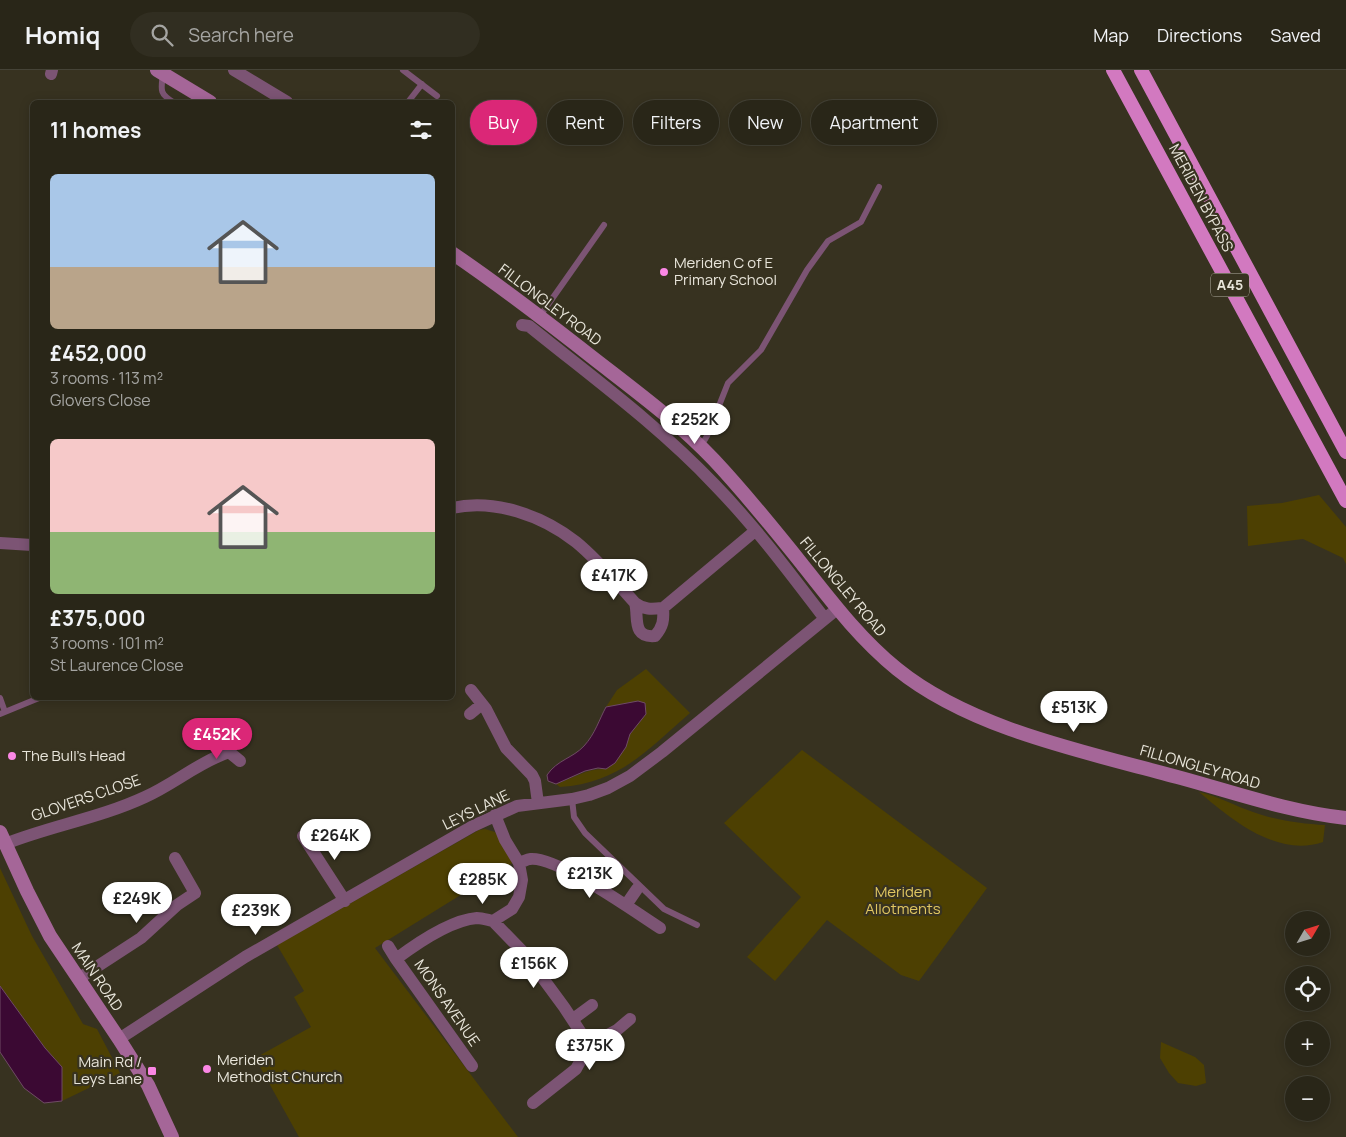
<!DOCTYPE html>
<html lang="en">
<head>
<meta charset="utf-8">
<style>
  body { margin:0; font-family:Manrope,sans-serif; background:#312e21; color:#f1f3f6; height:100vh; display:flex; flex-direction:column; font-size:19px; white-space:nowrap }
  * { box-sizing:border-box; margin:0 }
  p { font-size:16px; color:#a5a5a2 }
  .icon { flex:none; width:28px; height:28px; fill:none; stroke:currentColor; stroke-width:2; stroke-linecap:round; stroke-linejoin:round }
  .map { position:relative; flex:1; overflow:hidden }
  .panel { position:absolute; left:30px; top:30px; width:425px; height:600px; display:flex; flex-direction:column; background:#292618; border-radius:8px; box-shadow:0 2px 12px #0003,0 0 0 1px #454337 }
  .panel>* { flex:none }
  .hud { position:absolute; left:470px; top:30px; width:475px; height:45px; display:flex; gap:10px }
  .needle { width:32px; rotate:51deg }
  .fabs { position:absolute; left:1285px; top:841px; display:grid; gap:10px }
  .fabs a { display:grid; place-items:center; width:45px; height:45px; border-radius:50%; background:#292618; box-shadow:0 2px 12px #0003,0 0 0 1px #454337; font-size:25px }
  .price { position:absolute; translate:-50% -42px; padding:0 11px; border-radius:18px; background:#fff; color:#222; font-size:16px; line-height:32px; filter:drop-shadow(0 1px 2px #0008) }
  .price::after { content:''; position:absolute; left:50%; top:30px; width:15px; height:11px; margin-left:-8px; background:inherit; clip-path:polygon(0 0,100% 0,50% 100%) }
  .price.active { background:#db2777; color:#fff }
  ul { padding:0; list-style:none }
  li { display:grid; align-content:center; gap:10px; height:265px; padding:0 20px }
  li span { display:grid; place-items:center; height:155px; border-radius:8px; color:#555 }
  li>.icon { margin-inline-start:auto }
  span .icon { width:90px; height:90px; fill:#fffc; stroke-width:1 }
  li b { font-size:21px }
  h2 { display:flex; justify-content:space-between; align-items:center; height:60px; padding:0 20px; font-size:21px }
  .pill { padding:0 18px; border-radius:22px; background:#292618; box-shadow:0 2px 12px #0003,0 0 0 1px #454337; font-size:18px; line-height:45px }
  .pill.active { background:#db2777; color:#fff }
  header { display:flex; align-items:center; gap:30px; box-sizing:border-box; height:70px; padding:0 25px; background:#292618; border-bottom:1px solid #454337 }
  header strong { font-size:24px }
  nav { display:flex; gap:28px; margin-inline-start:auto; font-size:18px }
  .search { width:350px; height:45px; background:#312e21; display:flex; align-items:center; gap:12px; box-sizing:border-box; padding:0 18px; border-radius:28px; color:#a5a5a2; font-size:19px }
  .map>svg:first-child { display:block }
</style>
</head>
<body>
<header>
<strong>Homiq</strong>
<div class="search"><svg class="icon" aria-label="search" viewBox="0 0 24 24"><circle cx="10" cy="10" r="6"/><path d="M15 15l6 6"/></svg>Search here</div>
<nav><a>Map</a><a>Directions</a><a>Saved</a></nav>
</header>
<div class="map">
<svg width="1346" height="1067" viewBox="0 0 1346 1067">
  <rect width="100%" height="100%" fill="#373220"/>
  <path fill="#4d4002" d="M1319,425L1346,457V494L1343,488L1303,469L1248,476L1247,436L1282,433Z
    M646,599L690,643C647,680 620,713 560,717L556,714C574,708 587,698 606,699L626,677L630,664L646,644L638,631L606,637L617,620Z
    M802,680L987,818L919,911L901,905L827,850L775,911L747,887L801,827L724,753Z
    M1199,722C1218,726 1235,736 1253,742C1274,750 1303,754 1325,755L1323,772C1277,788 1231,749 1199,722Z
    M485,759L495,762L514,792L375,878L518,1067H299L255,988L311,957L294,927L304,921L277,875L479,760Z
    M0,798L32,866L83,954L97,959L120,1003L62,1031V997L45,978L0,916Z
    M1161,972L1195,987L1204,995L1206,1013L1196,1016L1178,1013L1169,1003L1160,988Z"/>
  <path fill="#3b0933" stroke="#6f4b65" d="M638,631L645,633L646,644L630,664L626,677L615,693L606,699L598,698L585,701L556,714L548,711L547,705C557,690 573,688 584,676C595,664 599,650 606,637Z
    M0,916L45,978L62,997V1031L44,1033L24,1018L0,982Z"/>
  <g fill="none" stroke-linecap="round" stroke-linejoin="round">
    <path stroke="#7c5474" stroke-width="6" d="M403,0L437,26
      M163,4C161,20 159,23 173,32
      M408,32L422,14
      M540,246L604,155
      M701,376L707,366L728,313L761,280L807,200L828,171L861,152L879,117
      M0,628L5,642
      M0,644L39,628
      M572,729L574,747L585,763L664,839L697,855"/>
    <path stroke="#7c5474" stroke-width="12" d="M234,0L287,32
      M51,4L52,0
      M522,255L529,256C592,307 658,355 714,414C754,455 790,503 825,549
      M452,438C494,428 543,446 576,472C597,489 616,512 635,533C644,540 652,539 663,538L755,461
      M0,473L32,475
      M635,533C639,546 631,568 655,566C663,557 664,550 663,538
      M471,620L486,639L506,678L532,705L535,711L538,733
      M470,644L482,634
      M229,671V682L240,691
      M303,766L345,831
      M5,774C50,756 100,748 145,727C174,714 199,692 229,682
      M519,793C523,792 527,789 530,789C557,786 635,842 660,858
      M626,835L637,819
      M493,851L525,884L564,937L589,975
      M388,876L396,889L472,996
      M396,889C416,874 451,850 477,848C482,848 488,850 493,851L512,839L519,827L522,810L519,793L505,770L495,745
      M78,909L141,868L177,835L195,823L175,788
      M573,949L592,935
      M119,969L245,887L473,756L517,736L572,729L589,725L608,718L630,706L662,682L837,539
      M533,1033L576,999L589,975L617,960L630,949"/>
    <path stroke="#a56698" stroke-width="14" d="M157,0L210,32
      M452,183C502,217 550,254 597,291C637,322 679,353 714,390C745,423 774,459 802,494C832,532 860,569 897,599C972,660 1090,683 1181,708C1236,723 1290,742 1346,748
      M0,762L27,821L50,866L119,969L148,1015L172,1067"/>
    <path stroke="#d279c0" stroke-width="14" d="M1113,0L1346,431
      M1141,0L1346,382"/>
  </g>
  <g fill="#fb87e5" stroke="#373220" stroke-width="2">
    <circle cx="664" cy="202" r="5"/>
    <circle cx="12" cy="686" r="5"/>
    <circle cx="207" cy="999" r="5"/>
    <rect x="147" y="996" width="10" height="10" rx="2.5"/>
  </g>
  <g text-anchor="middle" stroke-width="4.5" stroke-linejoin="round" paint-order="stroke">
    <rect fill="#373220" stroke="#b3afa2" stroke-width="1" x="1211" y="203.5" width="38" height="23" rx="4"/>
    <g font-size="14" font-weight="bold" fill="#e8e5da">
      <text x="1230" y="220">A45</text>
    </g>
    <g font-size="15" fill="#e8e5da" stroke="#373220">
      <text transform="translate(1201 128) rotate(62)" y="5">MERIDEN BYPASS</text>
      <text transform="translate(550 235) rotate(37)" y="5">FILLONGLEY ROAD</text>
      <text transform="translate(843 517) rotate(50)" y="5">FILLONGLEY ROAD</text>
      <text transform="translate(1200 697) rotate(16)" y="5">FILLONGLEY ROAD</text>
      <text transform="translate(86 728) rotate(-19)" y="5">GLOVERS CLOSE</text>
      <text transform="translate(476 740) rotate(-26)" y="5">LEYS LANE</text>
      <text transform="translate(97 907) rotate(56)" y="5">MAIN ROAD</text>
      <text transform="translate(447 933) rotate(55)" y="5">MONS AVENUE</text>
    </g>
    <g font-size="15" fill="#e8e5da" stroke="#373220" text-anchor="start">
      <text x="674" y="198">Meriden C of E<tspan x="674" dy="17">Primary School</tspan></text>
      <text x="22" y="691">The Bull's Head</text>
      <text x="217" y="995">Meriden<tspan x="217" dy="17">Methodist Church</tspan></text>
      <text x="142" y="997" text-anchor="end">Main Rd /<tspan x="142" dy="17">Leys Lane</tspan></text>
    </g>
    <g font-size="15" fill="#e0c661" stroke="#373220">
      <text x="903" y="827">Meriden<tspan x="903" dy="17">Allotments</tspan></text>
    </g>
  </g>
</svg>
<div class="fabs">
<a><svg class="needle" viewBox="-14 -14 28 28"><path d="M0-13l5 13h-10z" fill="#e53935"/><path d="M0 13l5-13h-10z" fill="#a5a5a2"/></svg></a>
<a><svg class="icon" aria-label="locate" viewBox="0 0 24 24"><circle cx="12" cy="12" r="6"/><path d="M12 2v4M12 18v4M2 12h4M18 12h4"/></svg></a>
<a>+</a>
<a>−</a>
</div>
<b class="price" style="left:695px;top:375px">£252K</b>
<b class="price" style="left:614px;top:531px">£417K</b>
<b class="price" style="left:1074px;top:663px">£513K</b>
<b class="price active" style="left:217px;top:690px">£452K</b>
<b class="price" style="left:335px;top:791px">£264K</b>
<b class="price" style="left:590px;top:829px">£213K</b>
<b class="price" style="left:483px;top:835px">£285K</b>
<b class="price" style="left:137px;top:854px">£249K</b>
<b class="price" style="left:256px;top:866px">£239K</b>
<b class="price" style="left:534px;top:919px">£156K</b>
<b class="price" style="left:590px;top:1001px">£375K</b>
<div class="hud">
<a class="pill active">Buy</a>
<a class="pill">Rent</a>
<a class="pill">Filters</a>
<a class="pill">New</a>
<a class="pill">Apartment</a>
</div>
<section class="panel">
<h2>11 homes<svg class="icon" aria-label="filters" viewBox="0 0 24 24"><path d="M4 7h16M4 17h16"/><circle cx="9" cy="7" r="2"/><circle cx="15" cy="17" r="2"/></svg></h2>
<ul>
<li><span style="background:linear-gradient(#a9c7e8 60%,#b9a48a 0)"><svg class="icon" aria-label="home" viewBox="0 0 24 24"><path d="M3 11l9-7 9 7M6 9v11h12V9"/></svg></span><div><b>£452,000</b><p>3 rooms · 113 m²</p><p>Glovers Close</p></div></li>
<li><span style="background:linear-gradient(#f6c9c9 60%,#8fb573 0)"><svg class="icon" aria-label="home" viewBox="0 0 24 24"><path d="M3 11l9-7 9 7M6 9v11h12V9"/></svg></span><div><b>£375,000</b><p>3 rooms · 101 m²</p><p>St Laurence Close</p></div></li>
</ul>
</section>
</div>
</body>
</html>
